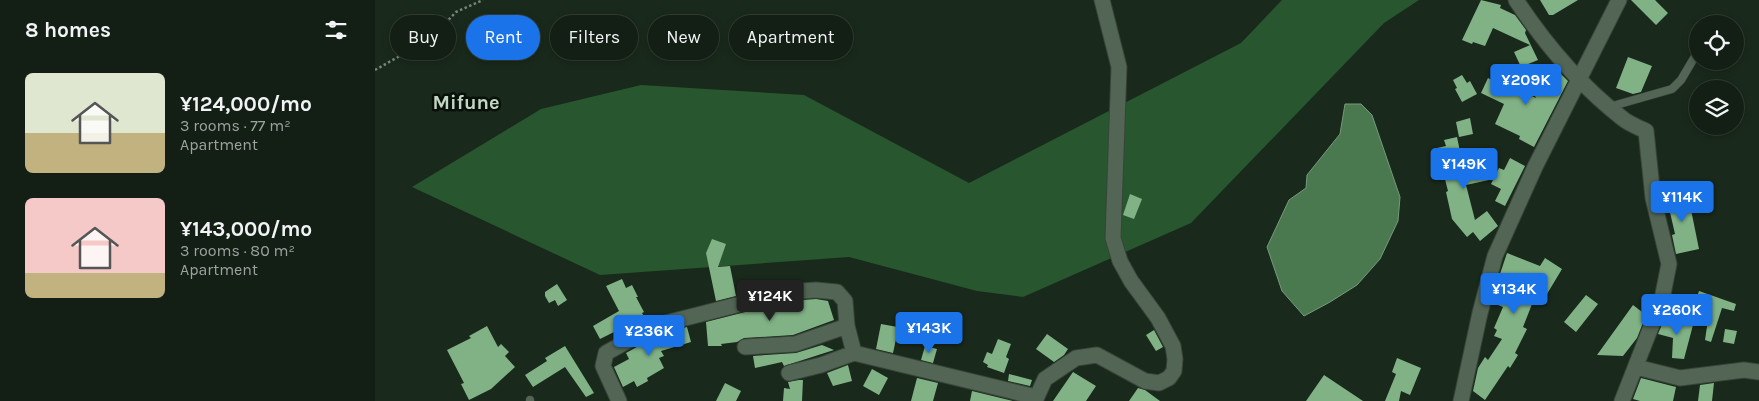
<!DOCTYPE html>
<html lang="en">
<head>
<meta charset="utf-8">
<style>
  body { margin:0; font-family:Karla,sans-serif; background:#1c271d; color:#f1f3f6; height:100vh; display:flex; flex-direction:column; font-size:19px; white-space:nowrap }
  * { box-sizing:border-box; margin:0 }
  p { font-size:16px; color:#9da2a0 }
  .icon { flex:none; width:28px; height:28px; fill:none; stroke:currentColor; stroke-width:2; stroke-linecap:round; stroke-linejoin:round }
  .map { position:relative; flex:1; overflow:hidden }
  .drawer { display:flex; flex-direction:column; background:#131f14; width:375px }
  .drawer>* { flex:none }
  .top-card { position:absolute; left:15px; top:15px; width:475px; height:45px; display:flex; gap:10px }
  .controls { position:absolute; left:1314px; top:15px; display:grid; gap:10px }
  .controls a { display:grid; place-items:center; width:55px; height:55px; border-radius:50%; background:#131f14; box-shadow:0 2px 8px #0003,0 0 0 1px #323d34; font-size:25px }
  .price { position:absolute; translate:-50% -42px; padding:0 11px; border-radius:5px; background:#1a73e8; color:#fff; font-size:16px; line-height:32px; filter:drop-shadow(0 1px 2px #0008) }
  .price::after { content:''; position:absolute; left:50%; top:30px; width:15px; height:11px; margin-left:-8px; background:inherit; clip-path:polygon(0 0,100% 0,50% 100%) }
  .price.selected { background:#222; color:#fff }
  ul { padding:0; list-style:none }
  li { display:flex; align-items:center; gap:15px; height:125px; padding:0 25px }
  li span { display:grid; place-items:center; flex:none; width:140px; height:100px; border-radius:8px; color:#555 }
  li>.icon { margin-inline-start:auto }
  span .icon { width:60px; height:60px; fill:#fffc; stroke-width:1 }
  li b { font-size:21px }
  h2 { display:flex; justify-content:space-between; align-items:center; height:60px; padding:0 25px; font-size:21px }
  .chip { padding:0 18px; border-radius:22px; background:#131f14; box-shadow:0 2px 8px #0003,0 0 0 1px #323d34; font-size:18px; line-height:45px }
  .chip.selected { background:#1a73e8; color:#fff }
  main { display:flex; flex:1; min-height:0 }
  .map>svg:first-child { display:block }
</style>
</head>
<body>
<main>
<section class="drawer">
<h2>8 homes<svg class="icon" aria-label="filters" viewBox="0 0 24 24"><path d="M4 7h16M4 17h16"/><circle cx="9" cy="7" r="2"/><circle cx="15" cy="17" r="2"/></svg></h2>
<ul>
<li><span style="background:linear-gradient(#dfe7d0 60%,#c2b280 0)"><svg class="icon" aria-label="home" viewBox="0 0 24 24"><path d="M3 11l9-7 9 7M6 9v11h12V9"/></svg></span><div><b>¥124,000/mo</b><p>3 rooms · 77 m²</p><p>Apartment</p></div></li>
<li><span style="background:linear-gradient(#f6c9c9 75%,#c2b280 0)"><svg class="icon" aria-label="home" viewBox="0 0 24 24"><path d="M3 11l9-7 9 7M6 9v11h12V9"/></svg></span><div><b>¥143,000/mo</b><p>3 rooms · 80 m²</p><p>Apartment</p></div></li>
</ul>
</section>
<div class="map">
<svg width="1384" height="401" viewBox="0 0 1384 401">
  <rect width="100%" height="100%" fill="#19291b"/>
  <path fill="#28562f" d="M907,0H1044L1009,23L816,223L648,297L602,291L474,257L225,275L37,187L166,109L266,85L429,95L594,183L866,43Z"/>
  <path fill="#4a7950" stroke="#769a7b" d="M970,104H986L997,115L1025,197L1023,221L1005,259L982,285L955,302L929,316L907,291L892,247L914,200L931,188L932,175L965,134Z"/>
  <path fill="#81b286" d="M1106,0L1126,5L1125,8L1140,15L1151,30L1150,33L1163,60L1146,67L1139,52L1155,45L1118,28L1110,46L1098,42L1097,44L1087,40Z
    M1165,0H1203L1178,15H1174Z
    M1256,0H1280L1293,13L1281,25Z
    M1253,57L1277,66L1266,92L1258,94L1241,88Z
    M1147,68L1182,84L1186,74L1193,81L1159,147L1144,139L1145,136L1120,124L1129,104L1106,93L1113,78L1137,90L1138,87L1161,98Z
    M1087,75L1092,83L1095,81L1102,94L1087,102L1080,89L1082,88L1078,80Z
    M1095,118L1098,134L1084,137L1081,122Z
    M1082,137L1088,166L1110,161L1114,180L1091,185L1100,220L1112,211L1123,226L1105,241L1098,232L1092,237L1077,219L1071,192L1073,191L1062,148L1071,146L1069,140Z
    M1135,158L1150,166L1130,206L1120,201L1126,189L1116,184L1124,168L1129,170Z
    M1312,190L1324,249L1301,254L1297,235L1300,234L1291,195Z
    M755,194L767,199L759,219L748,215Z
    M337,239L351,244L343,267L355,266L361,296L341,301L331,253Z
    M1132,253L1165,266L1170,258L1187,269L1169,299L1161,294L1148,327L1152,329L1140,353L1143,355L1135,368L1133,366L1110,400L1098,391L1103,368L1110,357L1113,360L1127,339L1119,336L1122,330L1119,328L1128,307L1118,303L1129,276L1125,274Z
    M247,279L251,288L257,285L263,297H261L269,312L267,313L271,320L242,336L239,332L225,339L218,326L244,311L231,286Z
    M182,284L192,300L183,306L180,300L174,303L170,296V292Z
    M1324,291L1361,304L1359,311L1347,308L1336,342L1330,340L1335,306L1320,303Z
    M1211,295L1223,304L1201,332L1189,322Z
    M441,299L453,301L459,320L418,335L369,338L362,342L346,344L347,346H333L331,322L414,301Z
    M1258,305L1271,315L1262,338L1248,356L1222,355Z
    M1290,317L1318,325L1309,359L1297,358L1298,338L1283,334Z
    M506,324L528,328L525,340L521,339L518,353L501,349Z
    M112,326L123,347L126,344L134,352L130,356L140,367L116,389L94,400L86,384L89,383L72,350L96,338L94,336Z
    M312,327L316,342L286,351L289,356L284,358L289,368L272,378L273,381L262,387L259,381L248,387L239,367L254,359L251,353L283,335Z
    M1350,329L1362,331L1359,344L1348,342Z
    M779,330L788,347L781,351L771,335Z
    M672,334L693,349L689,355L679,362L661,349Z
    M623,339L636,344L631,357L634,359L629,373L612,367L613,365L608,362L612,352L617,354Z
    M447,345L459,350L409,366L407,362L380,368L378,356L421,353Z
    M190,346L219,393L211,397L190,367L158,387L150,375L172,361L170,358Z
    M550,346L562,349L558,363L546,360Z
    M1022,358L1046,368L1035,395L1026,391L1024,401H1010L1021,374L1017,372Z
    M473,365L477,381L458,386L452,373Z
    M497,369L513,378L504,395L488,386Z
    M698,372L721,386L711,401H678Z
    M634,374L657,380L655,386L633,381Z
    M949,375L988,401H931Z
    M542,378L563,383L558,401H536Z
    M1266,378L1301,387L1298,401H1265L1258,399Z
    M424,380H428L427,401H408L409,388L415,389L413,382Z
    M350,383L366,391L361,401H341Z
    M1339,383L1337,401H1323L1325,385Z
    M763,388L770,390L785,401H754Z
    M597,391L638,401H595Z"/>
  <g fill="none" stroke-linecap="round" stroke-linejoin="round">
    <g stroke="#384539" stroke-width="9">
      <path id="service" d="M1234,107L1297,89L1306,80L1322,53
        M155,400V401"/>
    </g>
    <g stroke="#384539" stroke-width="17">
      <path id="minor" d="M1141,0C1170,44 1206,86 1247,118C1254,124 1263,127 1271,131L1278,198L1294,264L1287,299L1247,401
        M370,347L420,344L472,326
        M1261,367L1305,378L1369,370L1384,372
        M414,373L446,365L479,353L661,397
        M244,401L228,366L231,353L279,326L413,292L441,290L462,292L470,301L472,326L479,353
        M660,401L670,379L701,358L722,355L770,381L784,383L794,378L799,371L800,359L798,346L783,318L756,281L745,261L738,238L744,67L727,0
        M1086,401L1105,313L1120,256L1160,167L1244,0"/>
    </g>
    <path stroke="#788579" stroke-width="2.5" stroke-dasharray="2.5 2.5" stroke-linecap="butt" d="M0,70L55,39L81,12L108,0"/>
    <use href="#service" stroke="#536655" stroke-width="8"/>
    <use href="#minor" stroke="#536655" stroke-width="15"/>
  </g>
  <g text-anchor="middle" stroke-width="5" stroke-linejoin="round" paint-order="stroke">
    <g font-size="20" font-weight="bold" fill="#c1d6c3" stroke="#091009">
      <text x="91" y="109">Mifune</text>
    </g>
  </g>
</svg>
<div class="controls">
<a><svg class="icon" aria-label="locate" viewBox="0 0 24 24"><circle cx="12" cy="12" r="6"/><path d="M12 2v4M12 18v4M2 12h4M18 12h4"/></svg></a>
<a><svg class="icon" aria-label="layers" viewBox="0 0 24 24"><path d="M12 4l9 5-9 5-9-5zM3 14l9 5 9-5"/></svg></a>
</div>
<b class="price" style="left:1151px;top:106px">¥209K</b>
<b class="price" style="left:1089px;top:190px">¥149K</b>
<b class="price" style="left:1307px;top:223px">¥114K</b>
<b class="price" style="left:1139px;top:315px">¥134K</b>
<b class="price selected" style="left:395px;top:322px">¥124K</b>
<b class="price" style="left:1302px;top:336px">¥260K</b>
<b class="price" style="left:554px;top:354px">¥143K</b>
<b class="price" style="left:274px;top:357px">¥236K</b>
<div class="top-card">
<a class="chip">Buy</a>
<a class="chip selected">Rent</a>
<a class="chip">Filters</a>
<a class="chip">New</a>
<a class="chip">Apartment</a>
</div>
</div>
</main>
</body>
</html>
